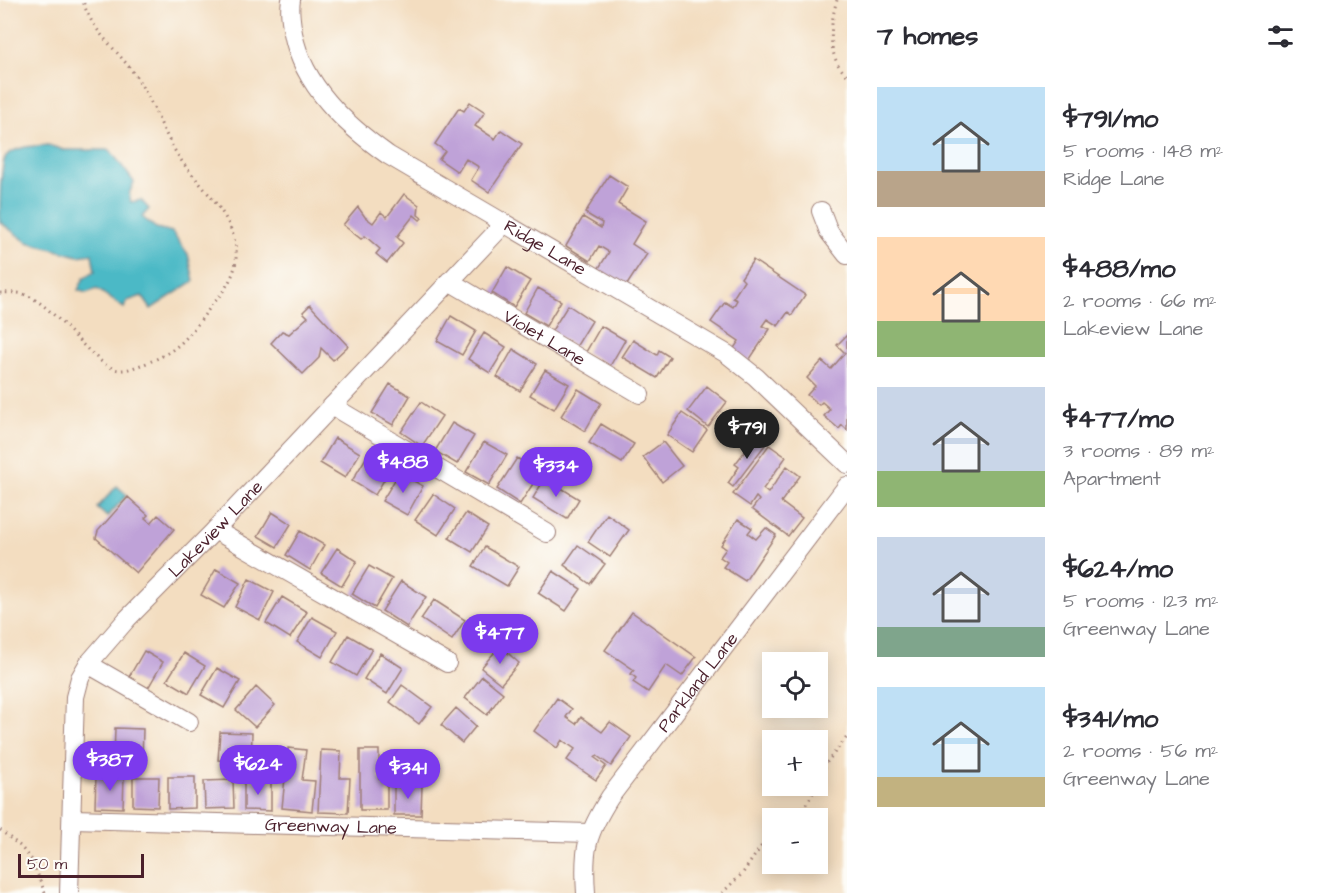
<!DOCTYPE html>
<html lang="en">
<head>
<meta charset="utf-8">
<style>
  body { margin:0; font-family:"Architects Daughter",sans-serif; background:#f7f7f7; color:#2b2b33; height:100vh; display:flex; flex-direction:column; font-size:22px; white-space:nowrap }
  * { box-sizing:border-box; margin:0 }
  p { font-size:20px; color:#7c7c81 }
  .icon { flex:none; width:33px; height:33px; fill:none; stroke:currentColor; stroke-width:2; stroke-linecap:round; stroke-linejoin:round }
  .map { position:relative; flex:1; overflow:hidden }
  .side { display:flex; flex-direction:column; background:#fff; width:480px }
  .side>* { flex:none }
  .controls { position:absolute; left:762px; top:652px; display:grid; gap:12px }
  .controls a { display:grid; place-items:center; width:66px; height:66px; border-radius:0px; background:#fff; box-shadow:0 3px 15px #0003; font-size:30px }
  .scale { position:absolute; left:18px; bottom:15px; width:126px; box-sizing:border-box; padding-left:6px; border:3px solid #4a1f2b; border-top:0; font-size:16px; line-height:21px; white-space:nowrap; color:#4a1f2b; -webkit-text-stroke:4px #fdfcf7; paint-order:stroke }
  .price { position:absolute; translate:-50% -51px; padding:0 14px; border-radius:21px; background:#7c3aed; color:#fff; font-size:20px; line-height:39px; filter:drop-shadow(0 2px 3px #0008) }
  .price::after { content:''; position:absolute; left:50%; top:36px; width:18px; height:14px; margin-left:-9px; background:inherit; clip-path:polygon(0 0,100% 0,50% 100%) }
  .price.selected { background:#222; color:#fff }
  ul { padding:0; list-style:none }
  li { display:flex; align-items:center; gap:18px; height:150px; padding:0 30px }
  li span { display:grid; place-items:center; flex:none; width:168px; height:120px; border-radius:0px; color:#555 }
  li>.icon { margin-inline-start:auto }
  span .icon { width:72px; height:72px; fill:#fffc; stroke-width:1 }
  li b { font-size:26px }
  h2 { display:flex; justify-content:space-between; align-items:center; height:72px; padding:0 30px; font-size:26px }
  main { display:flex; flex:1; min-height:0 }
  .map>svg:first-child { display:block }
</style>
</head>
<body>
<main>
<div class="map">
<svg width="847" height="893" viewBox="0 0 847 893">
  <rect width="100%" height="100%" fill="#fdfcf7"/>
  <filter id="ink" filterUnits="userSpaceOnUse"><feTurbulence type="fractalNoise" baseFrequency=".0167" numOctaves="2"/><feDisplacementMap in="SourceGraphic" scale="12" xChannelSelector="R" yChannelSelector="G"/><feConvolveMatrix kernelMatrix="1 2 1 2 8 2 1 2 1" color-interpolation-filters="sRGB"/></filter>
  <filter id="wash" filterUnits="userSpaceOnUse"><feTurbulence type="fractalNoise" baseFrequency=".008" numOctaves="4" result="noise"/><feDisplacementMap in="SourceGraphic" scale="24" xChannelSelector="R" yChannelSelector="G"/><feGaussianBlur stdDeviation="1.35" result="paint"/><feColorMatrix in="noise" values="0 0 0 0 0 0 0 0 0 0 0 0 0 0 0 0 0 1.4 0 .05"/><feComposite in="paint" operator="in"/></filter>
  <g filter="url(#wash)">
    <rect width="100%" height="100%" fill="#f3ddc0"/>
    <path fill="#4bb9c6" stroke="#4a6c78" stroke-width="1.5" d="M48,145L64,150H110L134,182L129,194L131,202L141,200L149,209L142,217L156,228L172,232L188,254L194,281L151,309L142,296L127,301L124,308L97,289L86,293L78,290L84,278L95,271L92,254L78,256L27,242L0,222C0,208 0,165 6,156C17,146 34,146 48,145Z
      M117,486L127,495L107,517L97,508Z"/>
    <g id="blocks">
      <path fill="#bfa2d8" d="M470,102L485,112L475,126L495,139L501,130L522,144L489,192L471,180L479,167L466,159L458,172L439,159L445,151L435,144L459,108L464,111Z
        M609,175L628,187L618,204L646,221L632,244L647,254L625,288L597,271L609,252L599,246L590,261L566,246L583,217L601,228L602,223L585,213Z
        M404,194L419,205L418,215L422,218L420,220L414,215L397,237L403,243L387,263L376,254L380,249L365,236L361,239L343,225L358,207L365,217L373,223L381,212L387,217Z
        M753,260L805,295L792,315L788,312L778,326L767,319L762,326L770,329L748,362L732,351L739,341L711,322L725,302L733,307L737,300L733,298L744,281L741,278Z
        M507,267L530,281L514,307L492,293Z
        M538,288L561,301L546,326L524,313Z
        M310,305L348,346L333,360L321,348L319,358L303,374L271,343L282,331L289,334L308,317L303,312Z
        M568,305L592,321L576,347L551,332Z
        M451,316L476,331L462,355L437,341Z
        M601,326L625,340L610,366L586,352Z
        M484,333L506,347L490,373L468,359Z
        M847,335V430L842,425L839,429L824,416L830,409L822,402L819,405L807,395L815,386L807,378L822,361L831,369L845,353L837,345Z
        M633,340L657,355L659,350L670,357L657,378L622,357Z
        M513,349L537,364L520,391L497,377Z
        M545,370L569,384L554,409L530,395Z
        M390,384L410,396L393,425L372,413Z
        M707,386L727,402L708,427L688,411Z
        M578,389L601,403L585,431L561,416Z
        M421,402L442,416L422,446L401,432Z
        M682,413L707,430L692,452L667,435Z
        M452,423L474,436L457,464L435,451Z
        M601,424L634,444L622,463L589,443Z
        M335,438L360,453L345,478L320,463Z
        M755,438L765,445L733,487L728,483L739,467L735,464Z
        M484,442L507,455L489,485L466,472Z
        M663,442L682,466L662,482L643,457Z
        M769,445L786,457L763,489L768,493L787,466L800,476L781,502L802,518L788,536L752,509L759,500L756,497L750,506L733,494Z
        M367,456L390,470L375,495L352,481Z
        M517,458L540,473L520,504L497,489Z
        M399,473L423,486L407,515L382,501Z
        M545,478L579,499L567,519L533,498Z
        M433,494L455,509L438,535L415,520Z
        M128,497L148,515L145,518L151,523L158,515L174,529L136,573L96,538L98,531Z
        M272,512L291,524L277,547L258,536Z
        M466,513L488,527L472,552L449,538Z
        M607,514L629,530L610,557L588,542Z
        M738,519L752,528L748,533L756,539L766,528L776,535L745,581L723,567L727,562L720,557L726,549L721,545Z
        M300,531L324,545L310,570L286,555Z
        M578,545L605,564L590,584L564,565Z
        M485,547L519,567L507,586L473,566Z
        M337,548L357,561L342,586L321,573Z
        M369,566L392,579L375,608L352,594Z
        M216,569L240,583L224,608L201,595Z
        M553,571L581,589L566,611L538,593Z
        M249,579L274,592L260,620L235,607Z
        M401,581L426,597L407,627L382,611Z
        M282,597L307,612L290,638L266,623Z
        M434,600L465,620L452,640L421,619Z
        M632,612L696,657L682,676L666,665L648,692L633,682L636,678L631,674L634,670L605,650Z
        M312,617L337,631L322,657L297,642Z
        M348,635L372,649L356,676L332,662Z
        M500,646L519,663L501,684L481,668Z
        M144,651L163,662L148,688L129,677Z
        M184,653L205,666L189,693L167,680Z
        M380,653L403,668L387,694L364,679Z
        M217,668L240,681L224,708L201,695Z
        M482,676L503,693L487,715L465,698Z
        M402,685L432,707L419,724L390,702Z
        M256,687L275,705L255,727L236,710Z
        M557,698L572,709L566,717L576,724L581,717L602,732L610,722L631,737L611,766L597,756L595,758L606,766L596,780L567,760L575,749L562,740L557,748L534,731Z
        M456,708L476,726L462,743L441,725Z
        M115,728L143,729L142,760H114Z
        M220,732L252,733L251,762L218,760Z
        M288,748L306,750L302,780L315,781L312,811L282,808Z
        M321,750L341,751L340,778H350L348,813L318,812Z
        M360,750H379V779H387V810H360Z
        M96,776L124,777L123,808L95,807Z
        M133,777H159L158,807L133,806Z
        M168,777H195V808L168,809Z
        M233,780L234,808L205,809L204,781Z
        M244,781H271V811L244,810Z
        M394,786H422L421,815H394Z"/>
    </g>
  </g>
  <g filter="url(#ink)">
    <use href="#blocks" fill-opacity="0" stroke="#9e7e76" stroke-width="1.5"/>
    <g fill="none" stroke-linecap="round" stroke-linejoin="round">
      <g stroke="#9e7e76" stroke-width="20">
        <g id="minor">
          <path id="s1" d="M291,0C289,11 291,21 293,33C303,86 346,125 388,155L727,354L756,377L847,464"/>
          <path d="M821,211L829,232L847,255"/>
          <path id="s2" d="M449,281L640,394"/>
          <path d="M332,406L547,533"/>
          <path d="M215,530L447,663"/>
          <path d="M88,664L189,722"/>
          <path id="s3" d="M73,819L589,833"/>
          <path id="s4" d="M69,893L75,697L80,678L88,664L127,619L215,530L504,224"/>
          <path id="s5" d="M586,893C583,849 586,835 610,797L847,486"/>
        </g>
      </g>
      <path stroke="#9e7e76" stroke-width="3" stroke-dasharray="1.5 4.5" stroke-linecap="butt" d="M837,0C830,23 826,58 847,75
        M0,293C7,293 16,292 23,294C57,304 95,372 122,370C129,370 137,366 144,364C171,354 183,344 200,321C213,302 235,283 236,259C239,216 197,186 177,154C159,125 150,93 129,67C112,45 89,27 83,0
        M818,785L827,762L847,737
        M787,819L807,803L817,786
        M0,830L20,846L32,860L45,893
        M722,893L742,874L772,831"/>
      <use href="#minor" stroke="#fff" stroke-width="18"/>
    </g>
  </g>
  <g text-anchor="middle" stroke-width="4.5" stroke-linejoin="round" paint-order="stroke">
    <g font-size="18" fill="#4a1f2b" stroke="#fdfcf7">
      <text dy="6" stroke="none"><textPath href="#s1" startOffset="374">Ridge Lane</textPath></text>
      <text dy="6" stroke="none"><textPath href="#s2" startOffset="111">Violet Lane</textPath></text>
      <text dy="6" stroke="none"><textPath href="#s4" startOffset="418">Lakeview Lane</textPath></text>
      <text dy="6" stroke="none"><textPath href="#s5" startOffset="246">Parkland Lane</textPath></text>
      <text dy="6" stroke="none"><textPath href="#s3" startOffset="258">Greenway Lane</textPath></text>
    </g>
  </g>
</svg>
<div class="controls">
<a><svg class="icon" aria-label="locate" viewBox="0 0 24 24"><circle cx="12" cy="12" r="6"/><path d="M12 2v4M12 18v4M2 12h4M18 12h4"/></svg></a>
<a>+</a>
<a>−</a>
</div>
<div class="scale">50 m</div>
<b class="price selected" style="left:747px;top:460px">$791</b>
<b class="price" style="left:403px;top:494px">$488</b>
<b class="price" style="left:556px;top:498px">$334</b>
<b class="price" style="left:500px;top:665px">$477</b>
<b class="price" style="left:110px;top:792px">$387</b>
<b class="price" style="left:258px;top:796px">$624</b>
<b class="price" style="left:408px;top:800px">$341</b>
</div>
<section class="side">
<h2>7 homes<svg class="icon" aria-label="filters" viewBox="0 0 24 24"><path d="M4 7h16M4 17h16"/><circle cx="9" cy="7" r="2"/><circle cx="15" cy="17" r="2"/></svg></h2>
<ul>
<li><span style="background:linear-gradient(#bfe0f5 70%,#b9a48a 0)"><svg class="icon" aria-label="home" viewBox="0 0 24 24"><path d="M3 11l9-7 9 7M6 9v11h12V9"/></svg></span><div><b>$791/mo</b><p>5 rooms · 148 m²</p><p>Ridge Lane</p></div></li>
<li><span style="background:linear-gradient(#ffd9b3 70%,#8fb573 0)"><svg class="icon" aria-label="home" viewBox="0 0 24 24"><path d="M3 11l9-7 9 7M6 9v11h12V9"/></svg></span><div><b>$488/mo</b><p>2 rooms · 66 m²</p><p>Lakeview Lane</p></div></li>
<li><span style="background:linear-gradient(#c9d6e8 70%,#8fb573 0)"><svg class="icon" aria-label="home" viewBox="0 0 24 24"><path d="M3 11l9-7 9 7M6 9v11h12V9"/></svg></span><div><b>$477/mo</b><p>3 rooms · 89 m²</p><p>Apartment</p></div></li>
<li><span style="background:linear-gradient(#c9d6e8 75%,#7fa58c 0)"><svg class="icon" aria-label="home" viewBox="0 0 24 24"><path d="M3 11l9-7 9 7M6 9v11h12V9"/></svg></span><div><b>$624/mo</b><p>5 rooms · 123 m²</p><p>Greenway Lane</p></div></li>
<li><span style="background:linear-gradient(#bfe0f5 75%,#c2b280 0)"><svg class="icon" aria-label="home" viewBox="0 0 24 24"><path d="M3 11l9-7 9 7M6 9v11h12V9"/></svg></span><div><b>$341/mo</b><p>2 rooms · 56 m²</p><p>Greenway Lane</p></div></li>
</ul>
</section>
</main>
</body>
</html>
